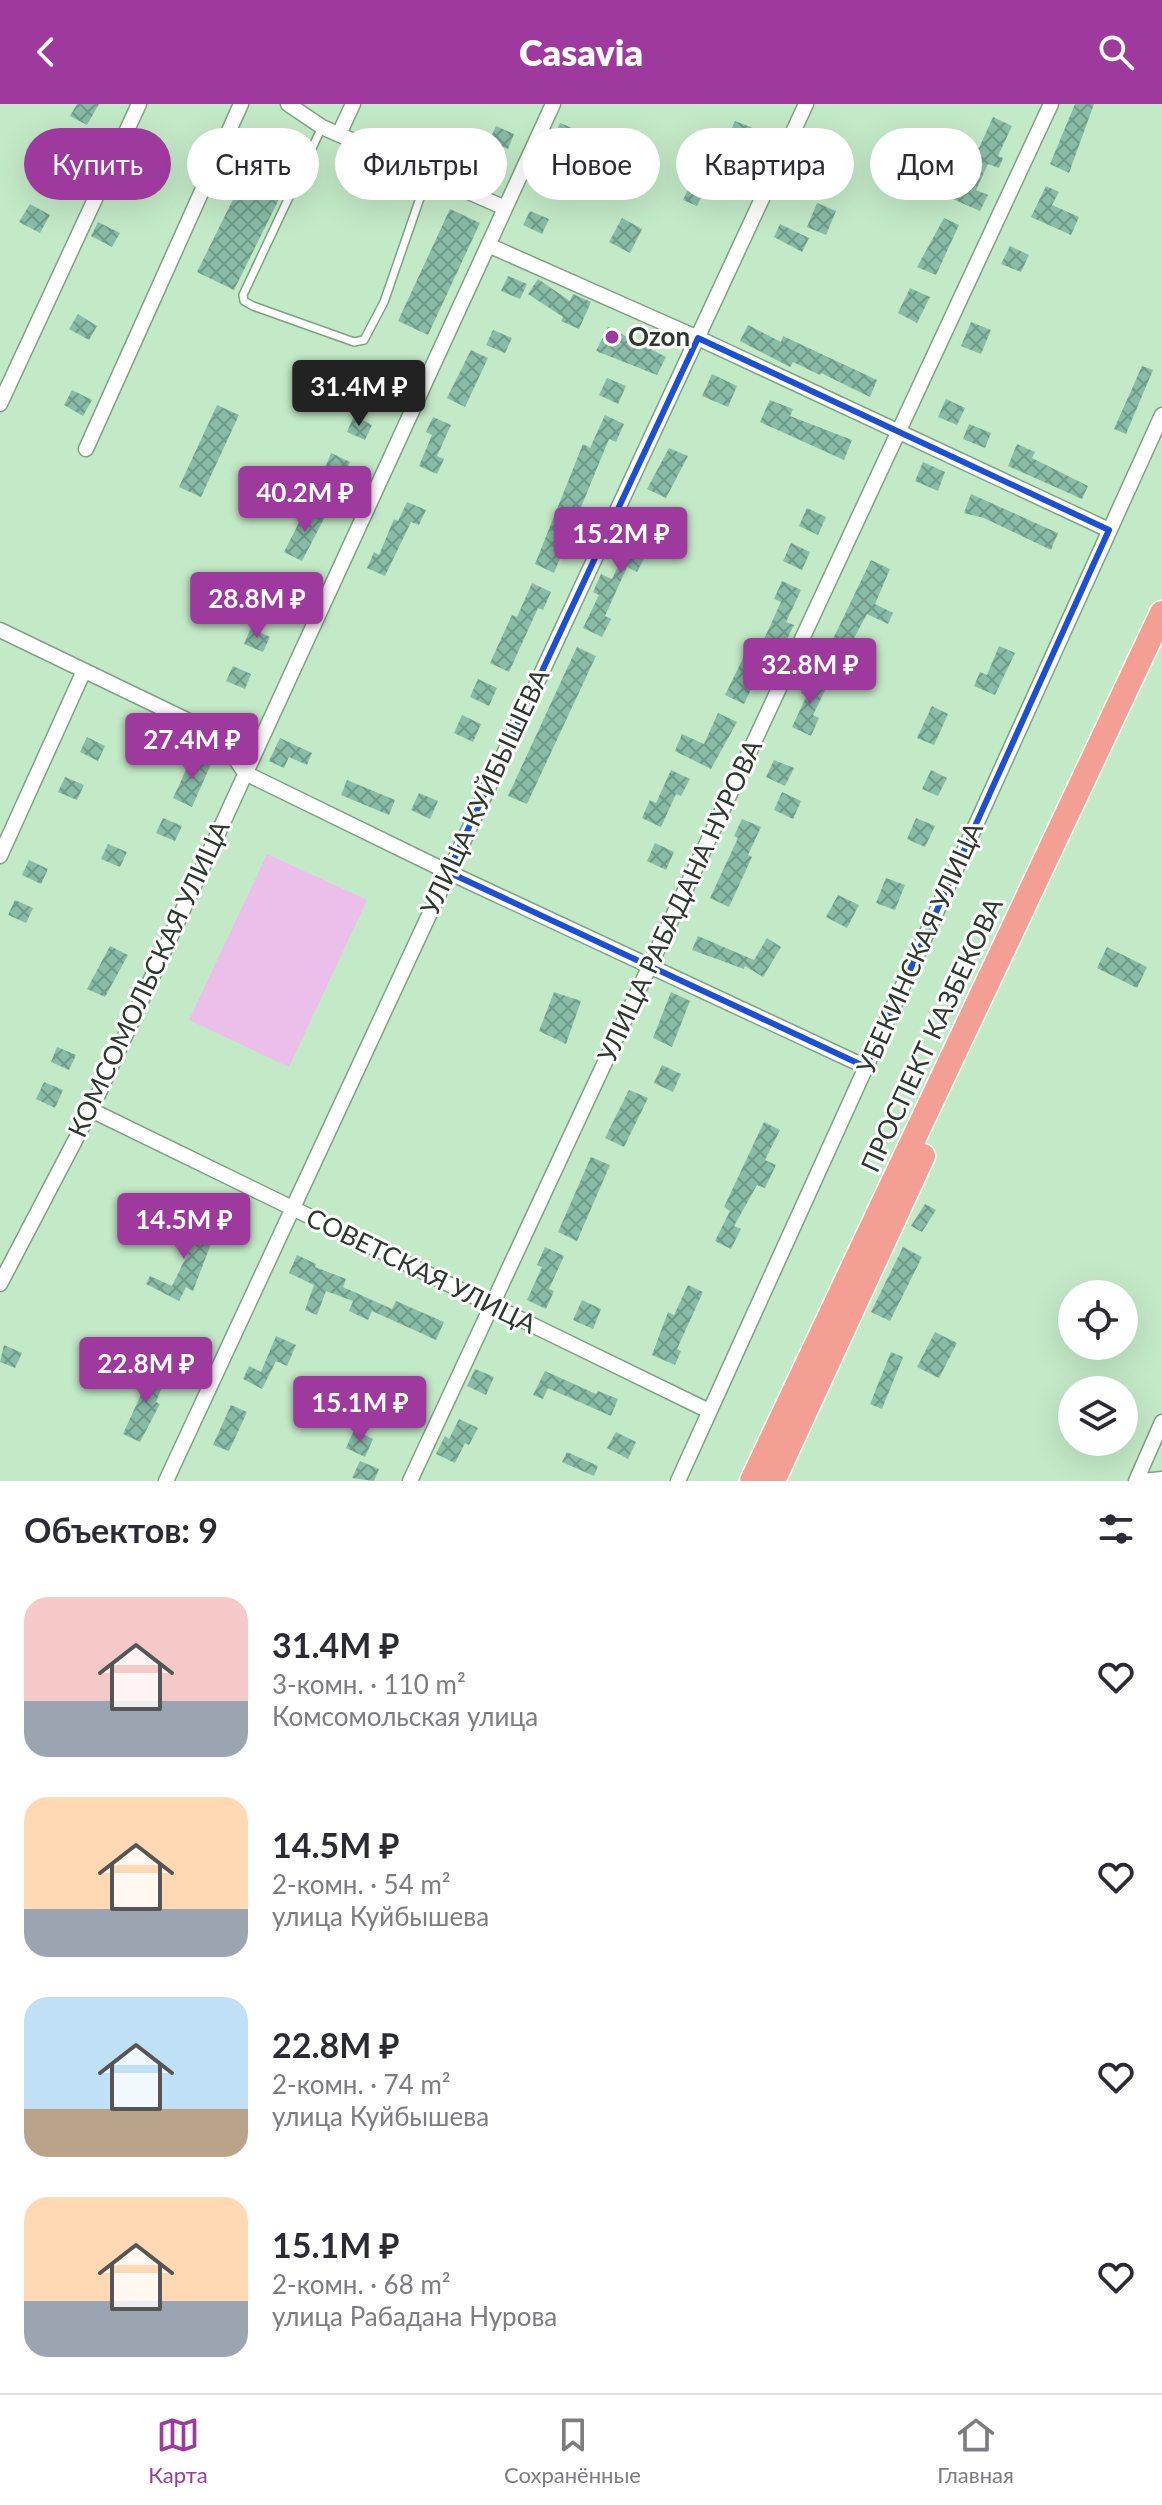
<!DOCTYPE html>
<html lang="ru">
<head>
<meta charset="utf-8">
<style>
  body { margin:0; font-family:Lato,sans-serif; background:#f7f7f7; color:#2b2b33; height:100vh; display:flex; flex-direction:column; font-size:30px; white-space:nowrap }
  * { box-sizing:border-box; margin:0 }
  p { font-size:26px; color:#7c7c81 }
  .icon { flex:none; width:44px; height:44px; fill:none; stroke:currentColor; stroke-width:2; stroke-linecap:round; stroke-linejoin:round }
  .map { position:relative; height:1377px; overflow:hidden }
  .drawer { display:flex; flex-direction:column; background:#fff; flex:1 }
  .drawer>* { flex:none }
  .banner { position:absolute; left:24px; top:24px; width:1114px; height:72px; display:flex; gap:16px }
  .buttons { position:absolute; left:1058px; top:1176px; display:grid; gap:16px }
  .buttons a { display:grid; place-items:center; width:80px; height:80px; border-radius:50%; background:#fff; box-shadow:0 8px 32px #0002; font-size:40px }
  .price { position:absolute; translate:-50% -68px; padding:0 18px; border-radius:8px; background:#9e399e; color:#fff; font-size:26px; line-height:52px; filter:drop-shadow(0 2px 4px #0008) }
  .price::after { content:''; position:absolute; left:50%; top:48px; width:24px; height:18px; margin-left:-12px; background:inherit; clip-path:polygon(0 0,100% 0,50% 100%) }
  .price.on { background:#222; color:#fff }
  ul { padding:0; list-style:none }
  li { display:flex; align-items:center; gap:24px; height:200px; padding:0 24px }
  li span { display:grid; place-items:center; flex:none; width:224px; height:160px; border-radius:24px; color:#555 }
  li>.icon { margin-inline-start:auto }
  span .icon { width:96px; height:96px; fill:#fffc; stroke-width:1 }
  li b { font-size:34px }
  h2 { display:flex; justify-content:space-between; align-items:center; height:96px; padding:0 24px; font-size:34px }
  .chip { padding:0 28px; border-radius:36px; background:#fff; box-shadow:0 8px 32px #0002; font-size:28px; line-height:72px }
  .chip.on { background:#9e399e; color:#fff }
  header { display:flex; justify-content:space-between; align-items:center; height:104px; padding:0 24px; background:#9e399e; color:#fff; font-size:36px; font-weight:800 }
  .menu { display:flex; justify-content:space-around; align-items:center; height:112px; border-top:2px solid #e1e1e2; background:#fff; font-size:22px; color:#7c7c81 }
  .menu a { display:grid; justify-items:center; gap:4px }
  .menu .on { color:#9e399e }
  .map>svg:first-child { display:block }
</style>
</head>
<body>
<header><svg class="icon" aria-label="back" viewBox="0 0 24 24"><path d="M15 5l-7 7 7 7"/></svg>Casavia<svg class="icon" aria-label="search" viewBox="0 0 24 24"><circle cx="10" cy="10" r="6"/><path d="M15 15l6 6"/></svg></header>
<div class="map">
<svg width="1162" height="1377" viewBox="0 0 1162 1377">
  <defs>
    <pattern id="building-cross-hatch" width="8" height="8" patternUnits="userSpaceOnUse" patternTransform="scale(2)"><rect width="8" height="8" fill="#88bca7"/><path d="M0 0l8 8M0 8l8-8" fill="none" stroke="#6f9a88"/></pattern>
  </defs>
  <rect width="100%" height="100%" fill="#c3eac7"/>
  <path fill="#ebbfe9" d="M267,750L367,796L289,963L189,916Z"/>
  <path fill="url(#building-cross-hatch)" d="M77,0H99L87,21L70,12Z
    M1075,0H1094L1069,69L1050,60Z
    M993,13L1012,22L998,52L1003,54L999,64L988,60L976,86L988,91L980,107L939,89L948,69L937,64L942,52L959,60L968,39L979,44Z
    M735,17L753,24L746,41L728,33Z
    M560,19L579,27L572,42L553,34Z
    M496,22L514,30L508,45L489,37Z
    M824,28L839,35L822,75L807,66Z
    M250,61L287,79L234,186L197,168Z
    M367,62L395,74L390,86L362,74Z
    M555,62L573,70L566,85L548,77Z
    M693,75L707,81L697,102L683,96Z
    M1046,82L1059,88L1052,101L1079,113L1071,131L1031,113Z
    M817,99L836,107L826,131L807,123Z
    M30,100L50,111L40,129L19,118Z
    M450,105L480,119L428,231L398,217Z
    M530,107L549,115L542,130L523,121Z
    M622,114L642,125L630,149L609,138Z
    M944,114L959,121L936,171L917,163Z
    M98,118L120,129L112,143L91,132Z
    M780,120L809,134L802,148L774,133Z
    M1010,142L1029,151L1021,168L1001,160Z
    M508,172L527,180L520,195L501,187Z
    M538,175L570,197L573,190L591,198L579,225L561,217L563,213L528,190Z
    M910,184L930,193L917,219L898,209Z
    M78,210L97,222L89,236L69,225Z
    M971,218L991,226L981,250L961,242Z
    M748,221L781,238L783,232L877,276L870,293L821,269L820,271L793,258L790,263L740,237Z
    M608,223L666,253L657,271L596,247Z
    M493,226L512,234L505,249L486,241Z
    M471,246L488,254L465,303L447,294Z
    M1142,262L1153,266L1126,330L1114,325Z
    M376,264L394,272L387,287L369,279Z
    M337,269L356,277L349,292L331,284Z
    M712,270L737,282L728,303L702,292Z
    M607,274L626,282L618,300L599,291Z
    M72,286L92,296L83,312L64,301Z
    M946,295L965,304L957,321L938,313Z
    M770,296L793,305L790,312L852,336L844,356L760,318Z
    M217,301L239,311L201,393L179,383Z
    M605,311L624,320L616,338L609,335L554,469L535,460L583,340L590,344Z
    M354,312L372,321L365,336L347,328Z
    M433,313L451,321L437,352L444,355L437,370L419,362L432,331L426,328Z
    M969,320L991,329L985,344L963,335Z
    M1017,340L1035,348L1032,354L1088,382L1082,395L1008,362Z
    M669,344L688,352L666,394L647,385Z
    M331,349L350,358L343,373L325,364Z
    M923,358L945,368L938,387L915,377Z
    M971,390L1058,429L1051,446L984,414L964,409Z
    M407,398L426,406L419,421L411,418L385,472L367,464L374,448L379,451L394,415L398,417Z
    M307,403L326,411L302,457L284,448Z
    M807,404L826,413L818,431L799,422Z
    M642,413L661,422L637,468L627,463L605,512L611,515L602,533L583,524L599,491L593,488L601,470L612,475Z
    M791,439L810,448L802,466L783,457Z
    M871,456L890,465L875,500L893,509L888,520L867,510L839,562L820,553L828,535L832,537Z
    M275,468L311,487L305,497L290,490L278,515L260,507Z
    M782,477L801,486L786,518L794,521L785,539L776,534L744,600L725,591L749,542L759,546L781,498L774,495Z
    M532,479L551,488L543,506L538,504L509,568L490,559L512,511L517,513Z
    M251,524L270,533L263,548L244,540Z
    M999,542L1015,549L995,591L974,582L980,568L987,571Z
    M577,543L596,552L527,700L508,692Z
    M233,562L251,570L245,585L226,577Z
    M809,571L828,580L813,611L819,614L811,632L792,623L807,591L801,589Z
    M478,575L497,584L489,602L470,593Z
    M932,602L948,610L934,641L917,634Z
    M718,609L737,618L711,665L675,647L682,630L704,640Z
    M462,611L481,620L473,638L454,629Z
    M87,633L105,642L98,657L80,648Z
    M280,634L312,649L307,661L289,653L284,664L269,657Z
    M193,651L211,660L192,703L173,694Z
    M774,656L794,664L785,682L766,673Z
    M671,666L690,675L681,692L676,690L661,723L642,714L650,696L656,699Z
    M931,666L947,674L938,692L922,685Z
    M65,673L84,681L77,696L58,688Z
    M347,676L395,696L389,711L341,691Z
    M782,688L801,697L793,715L774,706Z
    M419,689L438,697L430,715L411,706Z
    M163,714L182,722L175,737L156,729Z
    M916,714L935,722L925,743L907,735Z
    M742,715L761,723L748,751L752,753L729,803L710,794L738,734L734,732Z
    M655,739L674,748L666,766L647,757Z
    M108,740L127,748L120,763L101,755Z
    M29,756L48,765L41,780L22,771Z
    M886,774L905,781L895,806L876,799Z
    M838,791L859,801L847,824L826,813Z
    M15,796L33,804L26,819L8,811Z
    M698,832L754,856L767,834L781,843L763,873L745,862L744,865L692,846Z
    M110,842L128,851L105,893L87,885Z
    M1107,843L1147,863L1137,884L1097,864Z
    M554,888L581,897L566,940L539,927Z
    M671,888L690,897L672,943L653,934Z
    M57,943L76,951L69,966L51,958Z
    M662,961L681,970L673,988L654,979Z
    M44,978L63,986L55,1004L36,995Z
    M629,986L648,994L624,1043L605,1034Z
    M764,1018L780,1026L765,1056L776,1061L765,1084L757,1081L734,1122L741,1125L731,1145L715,1137L730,1107L724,1103Z
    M591,1053L610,1061L577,1137L558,1128Z
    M925,1100L936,1106L922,1128L911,1122Z
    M172,1118L212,1137L193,1187L186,1183L179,1197L146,1180L150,1172L172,1182L189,1147L164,1134Z
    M545,1143L564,1152L549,1185L554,1187L546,1205L527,1196L542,1163L537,1161Z
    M903,1143L922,1153L890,1217L871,1208Z
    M297,1151L316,1160L315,1163L346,1175L343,1183L392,1205L396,1197L444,1218L436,1236L372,1207L368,1216L349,1207L353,1197L326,1187L317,1211L305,1206L314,1181L289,1169Z
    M688,1181L703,1188L677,1245L681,1247L675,1261L652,1251L668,1208L674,1211Z
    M582,1196L601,1205L593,1225L573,1216Z
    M935,1228L957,1239L939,1274L917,1263Z
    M276,1232L296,1241L287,1262L276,1257L262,1285L243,1275L249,1262L261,1268Z
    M4,1241L22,1249L15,1264L0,1258Z
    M891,1248L903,1253L882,1305L870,1300Z
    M154,1262L168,1267L156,1298L160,1300L140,1338L123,1330Z
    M475,1265L494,1273L486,1291L467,1282Z
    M545,1267L596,1290L598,1287L618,1295L611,1312L548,1284L543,1295L533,1291Z
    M401,1291L420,1300L411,1318L392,1309Z
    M231,1301L247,1308L229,1347L213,1341Z
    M459,1315L478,1324L469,1341L465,1339L455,1359L436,1350L445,1332L449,1335Z
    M354,1326L373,1335L365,1353L346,1344Z
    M616,1328L636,1338L628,1355L607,1344Z
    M567,1348L598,1362L594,1372L562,1358Z
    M360,1357L379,1365L374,1377L352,1374Z"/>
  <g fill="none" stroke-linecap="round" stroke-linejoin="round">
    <g stroke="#7ea281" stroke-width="10">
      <path id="lane" d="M322,23L243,191L244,197L253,202L354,238L364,236L384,198L428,71"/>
    </g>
    <g stroke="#7ea281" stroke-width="17">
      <path id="street" d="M288,0L322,23L505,104
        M339,30L353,0
        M488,141L698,234L1109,426
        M0,300L139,0
        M86,345L241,0
        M0,526L220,632L245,669L448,768L866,963
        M0,752L83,569
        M91,1006L709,1307
        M0,1180L91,1006L553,0
        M166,1377L806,0
        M410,1377L1051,0
        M678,1377L1162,311
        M1136,1377L1162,1318
        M1143,1377L1162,1375"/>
    </g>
    <g stroke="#fff" stroke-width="27">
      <path id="highway" d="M752,1377L1162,509
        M773,1377L923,1052"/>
    </g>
    <use href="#lane" stroke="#fff" stroke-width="7"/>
    <use href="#street" stroke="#fff" stroke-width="14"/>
    <use href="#highway" stroke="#f49f94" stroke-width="24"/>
  </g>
  <path fill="none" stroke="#1d4ed8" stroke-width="6" stroke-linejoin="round" d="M698,234L1109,426L866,963L448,768Z"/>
  <circle fill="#9e399e" stroke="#fff" stroke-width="3" cx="612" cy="233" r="8"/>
  <g text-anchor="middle" stroke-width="6" stroke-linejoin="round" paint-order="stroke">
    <g font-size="26" font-weight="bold" fill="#2b3a2d" stroke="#fff" text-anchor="start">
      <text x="628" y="242">Ozon</text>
    </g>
    <g font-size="26" fill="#2b3a2d" stroke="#fff">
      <text transform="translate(485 688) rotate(-65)" y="9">УЛИЦА КУЙБЫШЕВА</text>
      <text transform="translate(680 797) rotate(-65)" y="9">УЛИЦА РАБАДАНА НУРОВА</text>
      <text transform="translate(920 844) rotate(-66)" y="9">УБЕКИНСКАЯ УЛИЦА</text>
      <text transform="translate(149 875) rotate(-65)" y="9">КОМСОМОЛЬСКАЯ УЛИЦА</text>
      <text transform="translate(932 931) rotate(-65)" y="9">ПРОСПЕКТ КАЗБЕКОВА</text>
      <text transform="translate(421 1167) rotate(26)" y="9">СОВЕТСКАЯ УЛИЦА</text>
    </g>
  </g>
</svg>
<div class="buttons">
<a><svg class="icon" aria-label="locate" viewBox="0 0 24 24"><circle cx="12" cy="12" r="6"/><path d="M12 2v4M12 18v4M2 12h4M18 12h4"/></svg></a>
<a><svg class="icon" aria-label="layers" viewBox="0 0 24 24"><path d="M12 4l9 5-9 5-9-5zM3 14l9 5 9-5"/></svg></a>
</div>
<b class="price on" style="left:359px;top:324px">31.4M ₽</b>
<b class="price" style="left:305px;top:430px">40.2M ₽</b>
<b class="price" style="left:621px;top:471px">15.2M ₽</b>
<b class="price" style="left:257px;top:536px">28.8M ₽</b>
<b class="price" style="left:810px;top:602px">32.8M ₽</b>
<b class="price" style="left:192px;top:677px">27.4M ₽</b>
<b class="price" style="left:184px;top:1157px">14.5M ₽</b>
<b class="price" style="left:146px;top:1301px">22.8M ₽</b>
<b class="price" style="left:360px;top:1340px">15.1M ₽</b>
<div class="banner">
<a class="chip on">Купить</a>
<a class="chip">Снять</a>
<a class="chip">Фильтры</a>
<a class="chip">Новое</a>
<a class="chip">Квартира</a>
<a class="chip">Дом</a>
</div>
</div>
<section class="drawer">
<h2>Объектов: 9<svg class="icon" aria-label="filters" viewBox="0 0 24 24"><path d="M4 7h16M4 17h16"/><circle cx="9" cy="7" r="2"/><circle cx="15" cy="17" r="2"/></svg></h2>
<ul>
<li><span style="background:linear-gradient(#f6c9c9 65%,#9aa5b1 0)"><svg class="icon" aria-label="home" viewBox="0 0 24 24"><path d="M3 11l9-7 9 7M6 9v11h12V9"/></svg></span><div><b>31.4M ₽</b><p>3-комн. · 110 m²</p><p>Комсомольская улица</p></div><svg class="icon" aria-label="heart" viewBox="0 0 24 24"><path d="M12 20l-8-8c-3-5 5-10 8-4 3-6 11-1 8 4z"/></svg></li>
<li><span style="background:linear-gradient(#ffd9b3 70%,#9aa5b1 0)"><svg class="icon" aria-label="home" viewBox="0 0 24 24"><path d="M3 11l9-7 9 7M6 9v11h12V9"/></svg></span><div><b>14.5M ₽</b><p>2-комн. · 54 m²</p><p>улица Куйбышева</p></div><svg class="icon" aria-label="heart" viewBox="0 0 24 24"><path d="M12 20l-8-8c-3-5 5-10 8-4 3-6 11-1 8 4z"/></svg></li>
<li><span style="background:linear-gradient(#bfe0f5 70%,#b9a48a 0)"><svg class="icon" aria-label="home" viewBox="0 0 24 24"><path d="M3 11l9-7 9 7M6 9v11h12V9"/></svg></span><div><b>22.8M ₽</b><p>2-комн. · 74 m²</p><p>улица Куйбышева</p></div><svg class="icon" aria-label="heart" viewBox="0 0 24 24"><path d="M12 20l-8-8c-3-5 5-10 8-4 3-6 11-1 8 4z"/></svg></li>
<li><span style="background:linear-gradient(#ffd9b3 65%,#9aa5b1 0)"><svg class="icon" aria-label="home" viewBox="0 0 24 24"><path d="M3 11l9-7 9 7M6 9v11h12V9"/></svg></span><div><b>15.1M ₽</b><p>2-комн. · 68 m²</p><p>улица Рабадана Нурова</p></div><svg class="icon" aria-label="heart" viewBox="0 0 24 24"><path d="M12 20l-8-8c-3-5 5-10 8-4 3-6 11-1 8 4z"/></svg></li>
</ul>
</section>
<nav class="menu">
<a class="on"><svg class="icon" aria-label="map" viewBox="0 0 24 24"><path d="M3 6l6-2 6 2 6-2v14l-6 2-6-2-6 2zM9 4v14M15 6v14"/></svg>Карта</a>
<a><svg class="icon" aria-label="saved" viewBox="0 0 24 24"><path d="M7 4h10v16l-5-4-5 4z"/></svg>Сохранённые</a>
<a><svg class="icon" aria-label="home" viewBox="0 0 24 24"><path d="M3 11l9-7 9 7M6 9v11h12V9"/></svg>Главная</a>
</nav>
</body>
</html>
